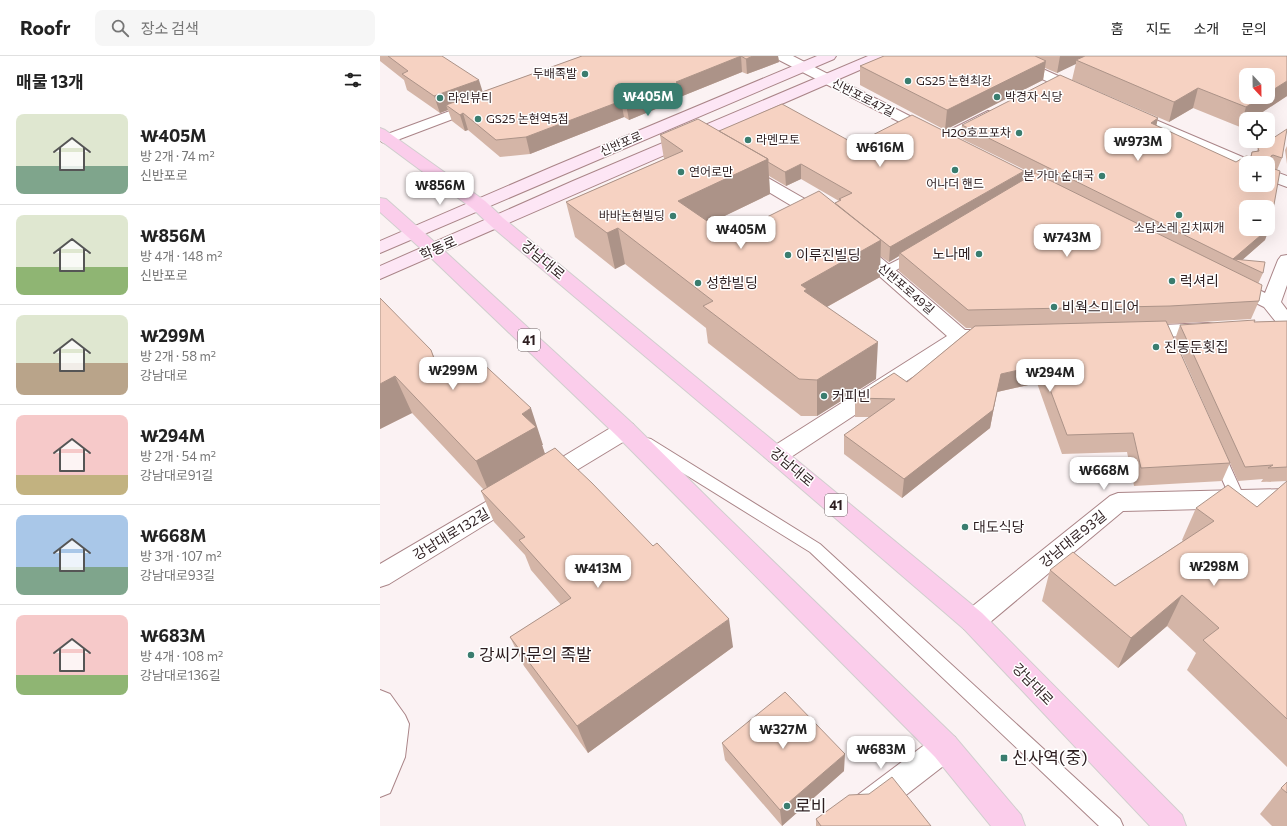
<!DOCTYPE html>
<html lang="ko">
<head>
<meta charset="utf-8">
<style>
  body { margin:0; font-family:Commissioner,"Noto Sans KR",sans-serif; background:#f6f6f6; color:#222; height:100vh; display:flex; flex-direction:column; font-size:15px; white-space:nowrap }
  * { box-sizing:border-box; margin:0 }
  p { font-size:13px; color:#767676 }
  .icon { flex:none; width:22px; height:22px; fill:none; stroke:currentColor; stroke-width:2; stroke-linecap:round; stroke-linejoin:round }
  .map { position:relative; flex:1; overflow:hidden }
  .drawer { display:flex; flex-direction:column; background:#fff; width:380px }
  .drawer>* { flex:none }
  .needle { width:26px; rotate:158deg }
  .controls { position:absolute; left:859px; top:12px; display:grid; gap:8px }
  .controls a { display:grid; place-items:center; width:36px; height:36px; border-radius:8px; background:#fff; box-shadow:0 4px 16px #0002; font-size:20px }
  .price { position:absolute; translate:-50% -34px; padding:0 9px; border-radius:8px; background:#fff; color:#222; font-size:13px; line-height:26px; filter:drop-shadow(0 1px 2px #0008) }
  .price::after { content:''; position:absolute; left:50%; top:24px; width:12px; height:9px; margin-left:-6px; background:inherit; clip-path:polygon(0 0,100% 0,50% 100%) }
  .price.current { background:#3a7d6f; color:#fff }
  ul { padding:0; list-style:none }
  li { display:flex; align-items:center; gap:12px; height:100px; padding:0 16px }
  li+li { border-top:1px solid #e0e0e0 }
  li span { display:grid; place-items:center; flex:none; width:112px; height:80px; border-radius:8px; color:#555 }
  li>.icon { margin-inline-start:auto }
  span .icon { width:48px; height:48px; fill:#fffc; stroke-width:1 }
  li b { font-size:17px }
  h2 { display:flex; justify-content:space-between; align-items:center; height:48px; padding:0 16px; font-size:17px }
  header { display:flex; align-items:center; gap:24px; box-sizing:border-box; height:56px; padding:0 20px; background:#fff; border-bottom:1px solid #e0e0e0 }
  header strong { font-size:19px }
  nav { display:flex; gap:22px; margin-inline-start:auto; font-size:14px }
  .search { width:280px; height:36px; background:#f6f6f6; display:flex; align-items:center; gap:10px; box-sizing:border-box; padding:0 14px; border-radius:8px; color:#767676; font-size:15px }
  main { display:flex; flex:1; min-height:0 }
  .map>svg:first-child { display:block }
</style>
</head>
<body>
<header>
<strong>Roofr</strong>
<div class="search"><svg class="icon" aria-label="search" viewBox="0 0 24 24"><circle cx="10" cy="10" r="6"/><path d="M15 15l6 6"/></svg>장소 검색</div>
<nav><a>홈</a><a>지도</a><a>소개</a><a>문의</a></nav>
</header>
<main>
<section class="drawer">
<h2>매물 13개<svg class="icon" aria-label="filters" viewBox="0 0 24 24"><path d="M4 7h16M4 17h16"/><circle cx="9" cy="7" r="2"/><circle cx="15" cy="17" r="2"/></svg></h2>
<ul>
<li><span style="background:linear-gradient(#dfe7d0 65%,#7fa58c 0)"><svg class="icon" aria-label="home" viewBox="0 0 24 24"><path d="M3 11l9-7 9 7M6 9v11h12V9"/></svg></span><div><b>₩405M</b><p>방 2개 · 74 m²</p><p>신반포로</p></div></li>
<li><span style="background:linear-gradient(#dfe7d0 65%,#8fb573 0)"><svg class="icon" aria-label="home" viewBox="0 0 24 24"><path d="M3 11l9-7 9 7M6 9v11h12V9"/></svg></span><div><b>₩856M</b><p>방 4개 · 148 m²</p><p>신반포로</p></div></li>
<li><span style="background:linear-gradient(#dfe7d0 60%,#b9a48a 0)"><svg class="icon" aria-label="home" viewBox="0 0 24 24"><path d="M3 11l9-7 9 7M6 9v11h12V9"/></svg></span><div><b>₩299M</b><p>방 2개 · 58 m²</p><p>강남대로</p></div></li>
<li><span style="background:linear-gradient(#f6c9c9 75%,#c2b280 0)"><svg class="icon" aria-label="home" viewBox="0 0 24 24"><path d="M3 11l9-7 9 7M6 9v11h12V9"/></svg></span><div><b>₩294M</b><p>방 2개 · 54 m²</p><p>강남대로91길</p></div></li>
<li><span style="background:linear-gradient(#a9c7e8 65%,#7fa58c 0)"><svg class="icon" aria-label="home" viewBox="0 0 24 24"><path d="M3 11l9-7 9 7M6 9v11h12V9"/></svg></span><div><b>₩668M</b><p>방 3개 · 107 m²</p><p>강남대로93길</p></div></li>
<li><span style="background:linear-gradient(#f6c9c9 75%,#8fb573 0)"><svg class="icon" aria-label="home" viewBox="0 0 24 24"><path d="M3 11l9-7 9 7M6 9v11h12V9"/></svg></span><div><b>₩683M</b><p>방 4개 · 108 m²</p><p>강남대로136길</p></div></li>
</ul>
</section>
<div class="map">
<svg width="907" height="770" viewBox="0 0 907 770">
  <rect width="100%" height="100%" fill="#fbf2f3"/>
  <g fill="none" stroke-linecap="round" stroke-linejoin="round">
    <g stroke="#aa8588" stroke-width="2">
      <path id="lane" d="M535,195L539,196L541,198L539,200L510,218H502L500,215L502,212Z
        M266,382L271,383L440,488L740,763L743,770H719L430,496L261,391L259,387L261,383Z
        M838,394L843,395L845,399L865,443L863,447L858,449L853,447L851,443L831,399L833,395Z"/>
    </g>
    <g stroke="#aa8588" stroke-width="2">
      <path id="street" d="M395,0H413L555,73L558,76L555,79L550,81L545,79L397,3Z
        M616,0H634L705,32L707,35L705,38L700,39L695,38L618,3Z
        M97,45L102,46L104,49L102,52L12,86L7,88L2,86L0,84L2,80Z
        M750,53L872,105L873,107H866V113L860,111L745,60L743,57L745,54Z
        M608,55L613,57L616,60L613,63L568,86L563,88L558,86L555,83L558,80Z
        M363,109L369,111L439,151L452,163L449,167C439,169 435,165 427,159L357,117L355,114L357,111Z
        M888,113L907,120V131L888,124Z
        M477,186L483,187L512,211L585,274H612L619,275L622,280L619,285L612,286L584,287L405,405L397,407L389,405L386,399L389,393L567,280L471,195L468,191L471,187Z
        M907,199V229L901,246L907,254V273L900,271L884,251L846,232L844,228L846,224L853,222L860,224L885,237L898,204L901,200Z
        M828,267L835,268L838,273L835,278L828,279L760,282L753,281L750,276L753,271L760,270Z
        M245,366L253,368L256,374L253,380L172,429L164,432L156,429L153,423L156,417L237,368Z
        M134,431L142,434L146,440L142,446L9,528L0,531V508L126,434Z
        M907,433V451L743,455L602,573L593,576L584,573L580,565L584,557L730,440L738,437Z
        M0,634L10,638L25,659L29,668L25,701L10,737L0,741Z
        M565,677L575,681L579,691L575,701L486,770H447L451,759L555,681Z"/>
    </g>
    <g stroke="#aa8588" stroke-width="2">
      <path id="secondary" d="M437,0H456L454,3L0,197V185L172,111Z
        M488,0H507L505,3L0,223V210L193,125Z"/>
    </g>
    <g stroke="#d1cece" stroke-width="2">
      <path id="primary" d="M0,72L5,74L105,145L123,162L602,557L802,759L806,770H770L584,573L389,405L111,170L93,153L0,84Z
        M0,142L6,143L59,190L253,368L335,449L575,681L641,759L645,770H611L555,701L237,380L47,198L0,156Z"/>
    </g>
    <use href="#lane" fill="#fff" fill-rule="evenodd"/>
    <use href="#street" fill="#fff" fill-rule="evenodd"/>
    <use href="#secondary" fill="#fde6f5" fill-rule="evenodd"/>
    <use href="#primary" fill="#fbcdeb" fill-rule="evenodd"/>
  </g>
  <path fill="#d4b5a7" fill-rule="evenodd" d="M0,0H62L102,36L202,0H398L399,6L367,18L362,16L300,41V43L249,64L244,61L150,98L120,101L88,74L85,75L72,65L68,54L60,57L27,34L24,24L0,5Z
    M504,0H907V40L872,63H866L860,71L813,52L789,66L692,24L696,7L677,17L665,12L663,24L565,74L480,29V10Z
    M778,62L776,70L856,106L870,101L872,96L877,95L878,92L902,102L897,114L885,184L862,204L883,217L878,228L879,245L871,263L787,268L850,407L842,425L754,430L747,396L682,398L657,327L617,336L610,372L522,442L464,398V379L490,361H475V342L527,326L592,272H586L519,215V200L509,206L500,200V221L447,251L496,323L437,360H421L328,287L326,272L245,208L235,213L195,181L186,146L284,103L280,79L339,75L475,88L643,124L653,118L580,82L582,69ZM389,120L406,130L421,123L459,145L455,147V148L349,180L330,167L390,138Z
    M907,90V108L905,94Z
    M0,242L62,322L163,389H162L165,398L353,591L208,697L144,610L130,581L181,549L151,514L145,499L114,466L101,435L104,434L32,357L0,373Z
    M907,265V425L881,426L883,423L858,425L795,283L800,269L874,266Z
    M907,425V711L807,614L816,597L787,570L738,612L662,545L670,514L735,530L803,485L802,484L816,452L877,451Z
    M342,687L464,715L402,770L345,704Z
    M907,726V770H892L880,758L901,732Z
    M489,738L551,770H436V763Z"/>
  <path fill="#ac9388" d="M361,0L362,16L300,41V43L249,64L246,48L296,26Z
    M373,0H398L399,6L367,18L366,3Z
    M680,0H710L696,4V8L677,17Z
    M666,5L663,24L565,74L567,54Z
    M99,24L104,40L66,49L68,54L60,57L54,40Z
    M907,25V40L872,63H866V67L860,71L866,51L882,41H888V37Z
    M818,32L813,52L789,66L794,46Z
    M241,45L244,61L150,98L146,81Z
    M83,57L88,74L85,75L80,59Z
    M778,62L775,75L771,67Z
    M388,103L390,138L303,180L298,145Z
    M421,108V123L406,130L405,116Z
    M644,115L642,130L520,197L519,200L509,206L510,191Z
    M890,171L885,184L860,206L853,203Z
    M238,172L245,208L235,213L227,177Z
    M501,184L500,221L427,262L421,229Z
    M498,286L496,323L437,360V324Z
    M51,294L66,330L61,322Z
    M661,309L657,327L617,336L610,372L522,442L524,423L621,318Z
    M15,320L32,357L0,373V328Z
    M151,352L163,389H162L168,407L111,441L96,405L142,358Z
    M802,539L787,570L738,612L751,582Z
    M349,563L353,591L208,697L197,670Z
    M465,698L464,715L402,770L400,754Z"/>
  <path fill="#f6d2c2" stroke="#ac9388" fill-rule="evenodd" d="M8,0H62L99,24L54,40L22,18L28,15Z
    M202,0H373L366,3L361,0L296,26L298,27L246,48L241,45L146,81L116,84L83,57L80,59L66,49Z
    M504,0H655L666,5L567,54L480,10Z
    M705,0H907V25L888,37V19H866V41H882L866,51L818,32L794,46L696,4Z
    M680,19L778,62L771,67L856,106L866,100L871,101L872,96L879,95L878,92L907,73L902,102L893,99L891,100L892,112L900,115L890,171L888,173V151H866V173H888L853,203L582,69ZM866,107H888V129H866Z
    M402,48L475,88L532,59L644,115L510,191L455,147L461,144L459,143L472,137L421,108L405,116L388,106V103L339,75Z
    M318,63L388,103L298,145L349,180L439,135L501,184L421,229L427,233L424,235L498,286L437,324L419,323L323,250L333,245L238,172L227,177L186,146L303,95L280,79Z
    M655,117L882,229L879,245L790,250L588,254L520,197Z
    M853,203L885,206L883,217Z
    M0,242L51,294L61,322L98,303L151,352L142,358L156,371L96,405L15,320L0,328Z
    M875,264L874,266L907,265V411L888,412L893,409L865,411L800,269Z
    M786,265L850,407L761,412L753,377L687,379L661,309L621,318L613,354L524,423L464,379L515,343L475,342L514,317L527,326L595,270Z
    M175,392L212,427L273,490L277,487L349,563L197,670L130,581L191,542L139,484L145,481L101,435Z
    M907,425V663L823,584L839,572L802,539L751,582L670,514L693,496L735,530L834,465L816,452L848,429L877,451Z
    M405,636L465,698L400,754L342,687Z
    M512,721L551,770H441L436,763L469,739L489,738Z
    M907,726V737L901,732Z"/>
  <g fill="#3a7d6f" stroke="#fff" stroke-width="1.5">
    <circle cx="205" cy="18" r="4"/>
    <circle cx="528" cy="25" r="4"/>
    <circle cx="617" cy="41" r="4"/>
    <circle cx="60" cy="42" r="4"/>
    <circle cx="98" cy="63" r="4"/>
    <circle cx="639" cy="77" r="4"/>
    <circle cx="368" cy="84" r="4"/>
    <circle cx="575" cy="114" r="4"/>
    <circle cx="301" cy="116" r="4"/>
    <circle cx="722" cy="120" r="4"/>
    <circle cx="799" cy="159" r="4"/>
    <circle cx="293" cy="160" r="4"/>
    <circle cx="599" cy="198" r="4"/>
    <circle cx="408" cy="199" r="4"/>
    <circle cx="792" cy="225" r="4"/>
    <circle cx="318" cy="227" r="4"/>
    <circle cx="674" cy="251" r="4"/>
    <circle cx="776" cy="291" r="4"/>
    <circle cx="444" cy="340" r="4"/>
    <circle cx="585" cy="471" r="4"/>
    <circle cx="91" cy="599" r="4"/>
    <rect x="620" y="698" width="8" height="8" rx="2"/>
    <circle cx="407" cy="750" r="4"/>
  </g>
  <g text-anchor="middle" stroke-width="3" stroke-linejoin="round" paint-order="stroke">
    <g font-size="12" fill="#2d1e20" stroke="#fff" text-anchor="start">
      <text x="197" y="22" text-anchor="end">두배족발</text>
      <text x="536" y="29">GS25 논현최강</text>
      <text x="625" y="45">박경자 식당</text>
      <text x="68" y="46">라인뷰티</text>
      <text x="106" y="67">GS25 논현역5점</text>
      <text x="631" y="81" text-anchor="end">H2O호프포차</text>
      <text x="376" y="88">라멘모토</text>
      <text x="309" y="120">연어로만</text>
      <text x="714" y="124" text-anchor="end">본 가마 순대국</text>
      <text x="575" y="132" text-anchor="middle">어나더 핸드</text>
      <text x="285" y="164" text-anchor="end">바바논현빌딩</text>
      <text x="799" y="176" text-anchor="middle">소담스레 김치찌개</text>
    </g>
    <g font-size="12" fill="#2d1e20" stroke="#fff">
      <text transform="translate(483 42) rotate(27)" y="4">신반포로47길</text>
      <text transform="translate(241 88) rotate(-23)" y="4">신반포로</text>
      <text transform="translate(526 233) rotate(41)" y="4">신반포로49길</text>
    </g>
    <g fill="#fff" stroke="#6c6263" stroke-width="1">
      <rect x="138" y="273" width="22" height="22" rx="3"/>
      <rect x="445" y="438" width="22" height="22" rx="3"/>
    </g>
    <g font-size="13" font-weight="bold" fill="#2d1e20">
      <text x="149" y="289">41</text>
      <text x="456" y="454">41</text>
    </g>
    <g font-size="14" fill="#2d1e20" stroke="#fff">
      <text transform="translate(58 192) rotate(-24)" y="5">학동로</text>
      <text transform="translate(163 204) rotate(40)" y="5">강남대로</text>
      <text transform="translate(412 411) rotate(40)" y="5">강남대로</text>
      <text transform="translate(71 478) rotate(-31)" y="5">강남대로132길</text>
      <text transform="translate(693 483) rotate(-39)" y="5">강남대로93길</text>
      <text transform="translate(653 628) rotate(46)" y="5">강남대로</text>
    </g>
    <g font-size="14" fill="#2d1e20" stroke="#fff" text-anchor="start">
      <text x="591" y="203" text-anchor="end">노나메</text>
      <text x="416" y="204">이루진빌딩</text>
      <text x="800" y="230">럭셔리</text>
      <text x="326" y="232">성한빌딩</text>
      <text x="682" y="256">비웍스미디어</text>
      <text x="784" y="296">진동둔횟집</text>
      <text x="452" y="345">커피빈</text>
      <text x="593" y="476">대도식당</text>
    </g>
    <g font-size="17" fill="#2d1e20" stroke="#fff" text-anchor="start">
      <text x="99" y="605">강씨가문의 족발</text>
      <text x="632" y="708">신사역(중)</text>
      <text x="415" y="756">로비</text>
    </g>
  </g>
</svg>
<div class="controls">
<a><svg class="needle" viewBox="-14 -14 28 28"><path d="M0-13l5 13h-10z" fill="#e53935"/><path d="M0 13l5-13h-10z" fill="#767676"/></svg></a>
<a><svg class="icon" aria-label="locate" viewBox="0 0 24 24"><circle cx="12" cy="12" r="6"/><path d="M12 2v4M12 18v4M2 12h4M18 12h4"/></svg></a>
<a>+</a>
<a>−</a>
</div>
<b class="price current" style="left:268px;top:61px">₩405M</b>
<b class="price" style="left:758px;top:106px">₩973M</b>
<b class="price" style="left:500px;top:112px">₩616M</b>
<b class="price" style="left:60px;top:150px">₩856M</b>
<b class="price" style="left:361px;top:194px">₩405M</b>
<b class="price" style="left:687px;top:202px">₩743M</b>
<b class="price" style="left:73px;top:335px">₩299M</b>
<b class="price" style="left:670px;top:337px">₩294M</b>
<b class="price" style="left:724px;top:435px">₩668M</b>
<b class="price" style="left:834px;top:531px">₩298M</b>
<b class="price" style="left:218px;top:533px">₩413M</b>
<b class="price" style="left:403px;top:694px">₩327M</b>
<b class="price" style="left:501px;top:714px">₩683M</b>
</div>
</main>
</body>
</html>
